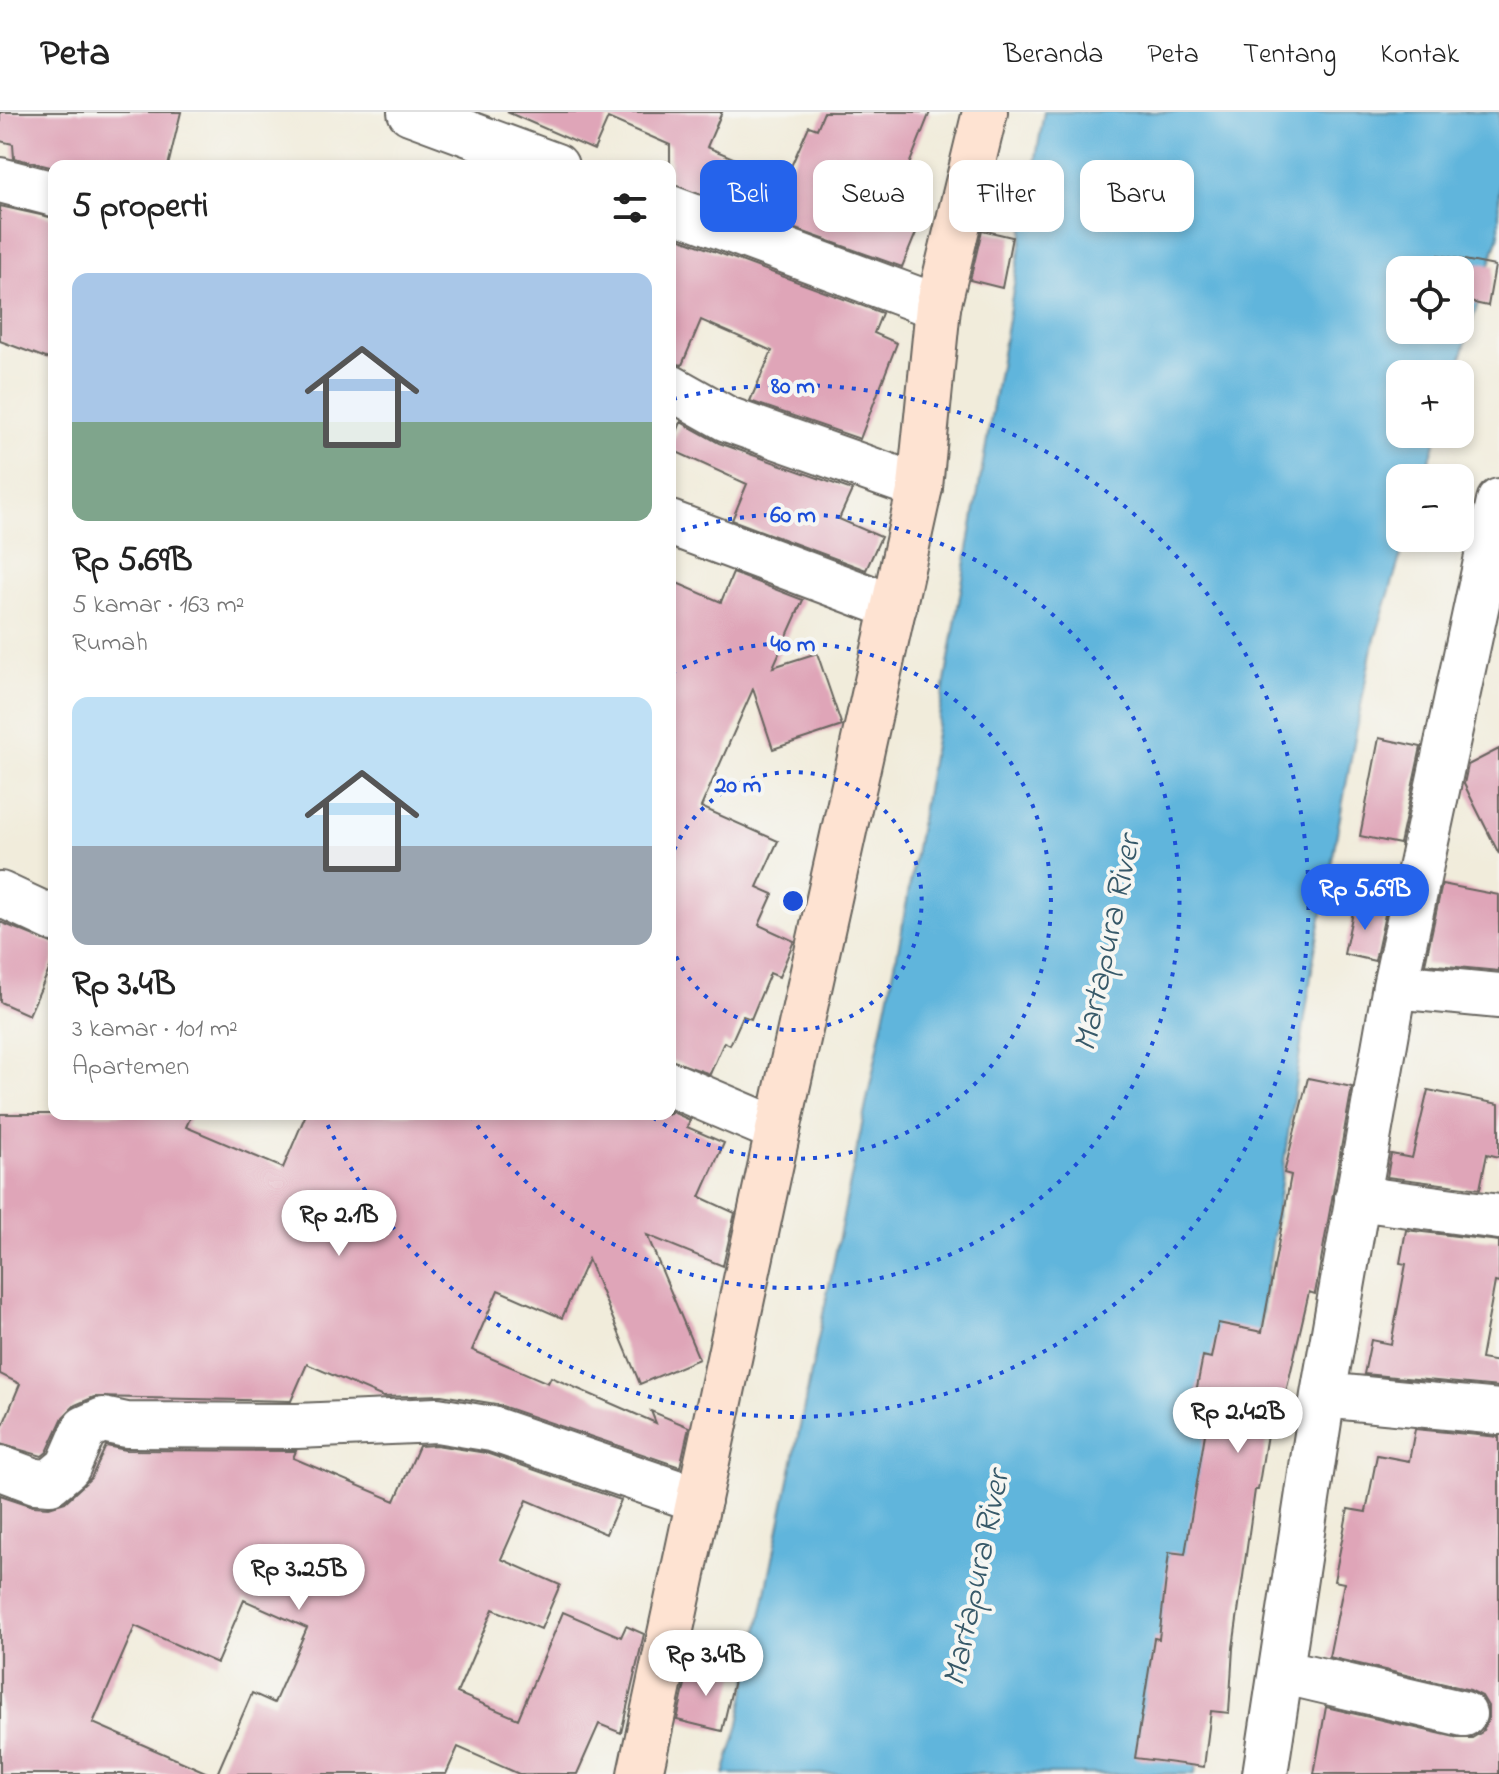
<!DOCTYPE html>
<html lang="id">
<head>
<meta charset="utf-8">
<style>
  body { margin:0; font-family:"Indie Flower",sans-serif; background:#f2f2f2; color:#222; height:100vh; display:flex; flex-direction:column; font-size:30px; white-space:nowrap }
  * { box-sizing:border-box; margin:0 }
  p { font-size:26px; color:#767676 }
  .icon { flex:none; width:44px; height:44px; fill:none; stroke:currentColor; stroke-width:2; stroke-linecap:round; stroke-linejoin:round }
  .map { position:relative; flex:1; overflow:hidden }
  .details { position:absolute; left:48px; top:48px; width:628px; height:960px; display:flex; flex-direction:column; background:#fff; border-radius:16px; box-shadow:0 4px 12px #0003 }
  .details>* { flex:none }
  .guide { position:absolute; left:700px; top:48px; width:678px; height:72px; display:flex; gap:16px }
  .fabs { position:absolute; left:1386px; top:144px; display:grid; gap:16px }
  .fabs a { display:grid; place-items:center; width:88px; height:88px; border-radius:16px; background:#fff; box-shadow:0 4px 12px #0003; font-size:40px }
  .price { position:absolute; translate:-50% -68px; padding:0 18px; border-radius:28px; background:#fff; color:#222; font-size:26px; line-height:52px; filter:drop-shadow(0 2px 4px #0008) }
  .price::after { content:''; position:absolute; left:50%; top:48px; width:24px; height:18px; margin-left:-12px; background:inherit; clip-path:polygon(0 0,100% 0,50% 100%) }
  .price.active { background:#2563eb; color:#fff }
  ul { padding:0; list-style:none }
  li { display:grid; align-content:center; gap:16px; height:424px; padding:0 24px }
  li span { display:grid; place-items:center; height:248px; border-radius:16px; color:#555 }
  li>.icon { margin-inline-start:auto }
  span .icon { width:144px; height:144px; fill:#fffc; stroke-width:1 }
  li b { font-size:34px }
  h2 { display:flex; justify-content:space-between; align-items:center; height:96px; padding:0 24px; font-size:34px }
  .chip { padding:0 28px; border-radius:16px; background:#fff; box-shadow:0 4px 12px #0003; font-size:28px; line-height:72px }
  .chip.active { background:#2563eb; color:#fff }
  header { display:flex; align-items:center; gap:48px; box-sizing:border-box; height:112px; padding:0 40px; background:#fff; border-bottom:2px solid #e0e0e0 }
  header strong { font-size:38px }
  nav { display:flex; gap:44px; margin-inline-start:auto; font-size:28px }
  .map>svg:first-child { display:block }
</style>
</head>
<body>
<header>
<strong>Peta</strong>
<nav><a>Beranda</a><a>Peta</a><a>Tentang</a><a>Kontak</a></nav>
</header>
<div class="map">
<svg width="1499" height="1662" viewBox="0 0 1499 1662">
  <rect width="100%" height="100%" fill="#f6f6f2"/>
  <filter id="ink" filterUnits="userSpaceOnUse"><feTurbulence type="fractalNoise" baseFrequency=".0125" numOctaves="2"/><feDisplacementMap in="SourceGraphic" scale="16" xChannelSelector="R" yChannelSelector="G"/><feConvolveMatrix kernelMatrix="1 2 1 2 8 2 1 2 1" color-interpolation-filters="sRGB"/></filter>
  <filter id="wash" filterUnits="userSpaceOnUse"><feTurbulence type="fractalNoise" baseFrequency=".006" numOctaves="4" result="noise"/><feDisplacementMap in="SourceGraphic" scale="32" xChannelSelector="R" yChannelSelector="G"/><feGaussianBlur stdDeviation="1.8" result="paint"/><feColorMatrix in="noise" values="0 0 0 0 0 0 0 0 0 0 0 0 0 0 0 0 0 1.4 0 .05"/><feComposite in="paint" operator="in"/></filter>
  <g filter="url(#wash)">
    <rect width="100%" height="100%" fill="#f1ecdb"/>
    <path fill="#60b5dc" stroke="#3e687c" stroke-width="2" fill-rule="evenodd" d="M1044,0H1499V123L1456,262H1400V322H1438L1424,366H1400V426H1406L1371,540L1314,844L1195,1662H724L738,1616L901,823ZM1400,158H1460V218H1400Z"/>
    <g id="blocks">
      <path fill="#dfa5b8" d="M0,0H181L168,54L54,56L14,46L13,32L0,29Z
        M507,0H722L707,35L785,68L809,14L817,17L824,0H930L889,103L918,116L902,155L670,72V33L608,6L594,38Z
        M0,94L54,106V249L0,229Z
        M982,118L1012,125L1002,176L970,168Z
        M670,123L882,201L874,221L897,231L860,327L750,289L772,239L701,208L682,253L670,250Z
        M1439,143L1495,154L1488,194L1460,188V158H1436Z
        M681,310L719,331L852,378L839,407L881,425L866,458L732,408L747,372L670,337Z
        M733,461L803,488L773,555L817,541L842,614L773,637L753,577L701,695L778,729L757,775L773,782L759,813L794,829L779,865L770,861L751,907L743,904L730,933L724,930L710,962L670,948V468L721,490Z
        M1379,626L1421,635L1400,732L1360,724Z
        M1499,637V742L1464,672L1468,653Z
        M1442,772L1499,783V859L1425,852Z
        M1355,791L1386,798L1375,849L1344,842Z
        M0,810L54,832V847L29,903L0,890Z
        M1308,966L1352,975L1315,1182L1309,1180L1276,1324L1267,1322L1258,1378H1255L1233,1536L1229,1601L1211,1599L1204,1655L1135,1646L1154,1526L1159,1527L1169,1440L1185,1442L1207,1310L1191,1306L1203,1244L1211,1246L1218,1211L1262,1220L1291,1063L1284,1061Z
        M1428,978L1499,992V1045L1487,1042L1480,1077L1387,1065L1391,1042L1412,1046Z
        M670,999L690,1008L687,1015L724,1031L700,1085L735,1101L723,1154L647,1123L699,1247L640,1272L588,1147L562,1206L498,1178L472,1238L548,1271L551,1265L656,1311L651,1299L689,1315L680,1355L496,1292L441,1283L383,1285L307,1252L291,1289L94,1285L75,1293L63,1305L47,1340L42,1344L0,1332V1320L20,1272L0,1262V1002H192L186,1015L283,1056L306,1002H670Z
        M1406,1118L1499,1129V1171L1495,1170L1481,1247L1499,1250V1275L1364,1262L1371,1228L1391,1232L1406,1152L1400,1151Z
        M1415,1317L1499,1325V1662H1314L1326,1595L1459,1626H1472L1482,1620L1488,1608V1594L1482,1584L1470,1578L1329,1545L1344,1471L1334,1469L1348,1397L1366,1400L1377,1343L1409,1349Z
        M436,1333L486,1341L621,1388L606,1422L527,1388L501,1447L560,1473L541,1517L493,1497L457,1581L518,1607L563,1500L621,1525L626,1514L644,1522L621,1621L599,1612L577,1662H519L458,1635L446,1662H217L252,1581L274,1591L307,1516L244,1488L217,1551L135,1514L93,1611L210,1662H0V1383L33,1394L49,1395L65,1390L91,1366L106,1334L126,1338L296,1339L293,1346L395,1389L419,1334Z
        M689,1554L735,1564L722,1619L677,1608Z"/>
    </g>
  </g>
  <g filter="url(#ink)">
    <use href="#blocks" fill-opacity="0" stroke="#67655f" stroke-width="2"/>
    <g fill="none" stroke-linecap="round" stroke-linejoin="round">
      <g stroke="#67655f" stroke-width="48">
        <path id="street" d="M410,0L556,54
          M0,68L54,82
          M670,96L938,195
          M670,275L727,307L920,375
          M670,411L894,495
          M0,782L54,807
          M1395,874L1499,884
          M670,972L778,1018
          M1357,1086L1499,1105
          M1323,1283L1499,1300
          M0,1356L35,1369L50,1370L68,1355L85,1316L103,1308L126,1313L297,1314L437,1308L492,1317L699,1388
          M1281,1559L1464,1602
          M1265,1662L1323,1283L1395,874L1499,389"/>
      </g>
      <g stroke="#67655f" stroke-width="48">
        <path id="secondary" d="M640,1662L786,981L920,375L938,195L985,0"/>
      </g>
      <use href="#street" stroke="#fff" stroke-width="44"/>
      <use href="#secondary" stroke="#fee3d2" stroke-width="44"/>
    </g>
  </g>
  <g fill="none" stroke="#1d4ed8" stroke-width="4" stroke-dasharray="4 8">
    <path d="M670 749A129 129 0 1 1 670 829"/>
    <path d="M672 561A258 258 0 1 1 649 1003"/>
    <path d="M670 422A387 387 0 1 1 470 1003"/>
    <path d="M673 287A516 516 0 1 1 323 1003"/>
  </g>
  <g text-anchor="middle" stroke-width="8" stroke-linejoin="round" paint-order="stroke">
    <g font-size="34" font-style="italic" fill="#375969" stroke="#f6f6f2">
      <text transform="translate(1105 831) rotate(-78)" y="12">Martapura River</text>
      <text transform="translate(974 1466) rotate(-78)" y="12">Martapura River</text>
    </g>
  </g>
  <circle cx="793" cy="789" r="12" fill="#1d4ed8" stroke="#f6f6f2" stroke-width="4"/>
  <g font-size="24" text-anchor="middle" font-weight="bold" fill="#1d4ed8" stroke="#f6f6f2" stroke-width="8" stroke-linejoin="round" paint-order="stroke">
    <text x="793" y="281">80 m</text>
    <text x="793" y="410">60 m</text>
    <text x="793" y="539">40 m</text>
    <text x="738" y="680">20 m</text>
  </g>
</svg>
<div class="fabs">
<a><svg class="icon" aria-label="locate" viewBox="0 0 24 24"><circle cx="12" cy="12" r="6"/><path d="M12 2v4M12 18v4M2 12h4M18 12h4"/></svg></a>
<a>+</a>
<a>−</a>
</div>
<b class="price active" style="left:1365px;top:820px">Rp 5.69B</b>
<b class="price" style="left:339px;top:1146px">Rp 2.1B</b>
<b class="price" style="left:1238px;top:1343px">Rp 2.42B</b>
<b class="price" style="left:299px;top:1500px">Rp 3.25B</b>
<b class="price" style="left:706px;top:1586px">Rp 3.4B</b>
<div class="guide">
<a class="chip active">Beli</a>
<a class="chip">Sewa</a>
<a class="chip">Filter</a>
<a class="chip">Baru</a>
</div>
<section class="details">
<h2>5 properti<svg class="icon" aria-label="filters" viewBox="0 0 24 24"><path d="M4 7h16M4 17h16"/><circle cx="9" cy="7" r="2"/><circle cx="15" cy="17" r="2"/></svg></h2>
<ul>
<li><span style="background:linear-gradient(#a9c7e8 60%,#7fa58c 0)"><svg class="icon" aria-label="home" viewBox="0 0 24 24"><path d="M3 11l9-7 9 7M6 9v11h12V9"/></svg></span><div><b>Rp 5.69B</b><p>5 kamar · 163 m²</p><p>Rumah</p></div></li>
<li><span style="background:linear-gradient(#bfe0f5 60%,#9aa5b1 0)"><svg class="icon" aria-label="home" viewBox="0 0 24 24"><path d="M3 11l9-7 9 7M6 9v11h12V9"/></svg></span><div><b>Rp 3.4B</b><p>3 kamar · 101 m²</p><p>Apartemen</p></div></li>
</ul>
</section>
</div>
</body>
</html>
